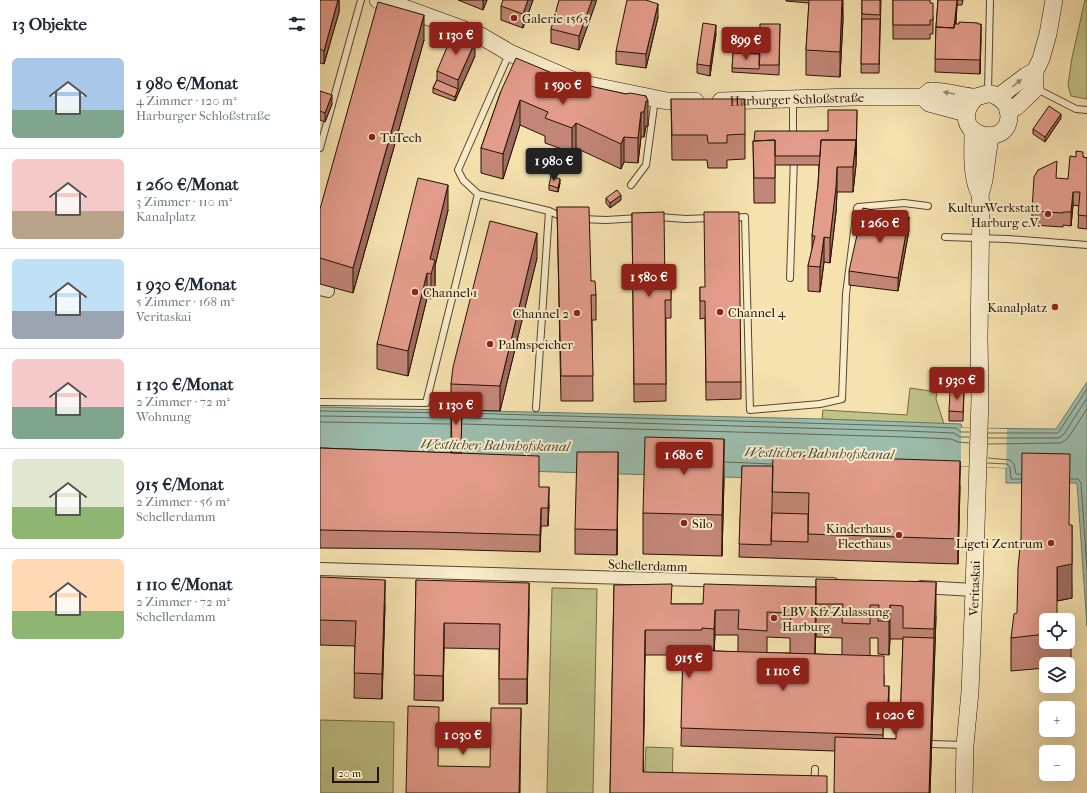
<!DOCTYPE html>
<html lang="de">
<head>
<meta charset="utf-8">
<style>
  body { margin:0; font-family:"IM FELL French Canon",serif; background:#f6f6f7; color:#1f2937; height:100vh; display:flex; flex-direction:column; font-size:15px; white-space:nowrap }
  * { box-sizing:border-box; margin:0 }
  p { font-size:13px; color:#747a83 }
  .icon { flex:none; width:22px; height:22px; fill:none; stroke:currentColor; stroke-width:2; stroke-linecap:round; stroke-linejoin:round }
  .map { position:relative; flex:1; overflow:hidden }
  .drawer { display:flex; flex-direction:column; background:#fff; width:320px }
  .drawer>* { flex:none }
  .fabs { position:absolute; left:719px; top:613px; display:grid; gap:8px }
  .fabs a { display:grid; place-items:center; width:36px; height:36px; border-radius:6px; background:#fff; box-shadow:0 4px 16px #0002; font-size:20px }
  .scale { position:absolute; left:12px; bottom:10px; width:47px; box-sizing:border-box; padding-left:4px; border:2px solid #251200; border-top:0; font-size:11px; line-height:14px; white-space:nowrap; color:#251200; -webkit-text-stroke:3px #f8eccb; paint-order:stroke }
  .price { position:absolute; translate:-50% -34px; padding:0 9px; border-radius:4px; background:#8f2418; color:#fff; font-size:13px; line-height:26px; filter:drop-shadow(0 1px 2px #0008) }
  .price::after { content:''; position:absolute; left:50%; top:24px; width:12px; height:9px; margin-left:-6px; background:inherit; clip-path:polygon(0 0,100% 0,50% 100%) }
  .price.on { background:#222; color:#fff }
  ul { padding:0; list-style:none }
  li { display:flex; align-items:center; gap:12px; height:100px; padding:0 12px }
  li+li { border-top:1px solid #e0e1e3 }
  li span { display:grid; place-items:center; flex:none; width:112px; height:80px; border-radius:6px; color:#555 }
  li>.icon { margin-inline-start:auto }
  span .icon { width:48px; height:48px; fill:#fffc; stroke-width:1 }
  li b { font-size:17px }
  h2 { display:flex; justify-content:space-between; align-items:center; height:48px; padding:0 12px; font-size:17px }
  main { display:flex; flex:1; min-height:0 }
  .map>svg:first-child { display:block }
</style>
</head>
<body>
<main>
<section class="drawer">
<h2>13 Objekte<svg class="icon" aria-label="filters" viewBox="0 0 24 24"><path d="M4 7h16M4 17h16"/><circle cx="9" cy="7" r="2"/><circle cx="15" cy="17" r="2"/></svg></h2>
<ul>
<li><span style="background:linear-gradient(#a9c7e8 65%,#7fa58c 0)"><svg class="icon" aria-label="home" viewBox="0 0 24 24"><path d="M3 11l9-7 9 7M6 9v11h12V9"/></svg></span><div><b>1 980 €/Monat</b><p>4 Zimmer · 120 m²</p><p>Harburger Schloßstraße</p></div></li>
<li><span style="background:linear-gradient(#f6c9c9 65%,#b9a48a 0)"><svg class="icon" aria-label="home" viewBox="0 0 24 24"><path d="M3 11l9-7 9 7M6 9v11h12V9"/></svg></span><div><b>1 260 €/Monat</b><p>3 Zimmer · 110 m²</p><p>Kanalplatz</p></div></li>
<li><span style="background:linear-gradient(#bfe0f5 65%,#9aa5b1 0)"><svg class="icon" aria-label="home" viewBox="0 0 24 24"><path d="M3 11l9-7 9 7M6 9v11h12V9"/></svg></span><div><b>1 930 €/Monat</b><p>5 Zimmer · 168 m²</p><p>Veritaskai</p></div></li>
<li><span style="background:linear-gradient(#f6c9c9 60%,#7fa58c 0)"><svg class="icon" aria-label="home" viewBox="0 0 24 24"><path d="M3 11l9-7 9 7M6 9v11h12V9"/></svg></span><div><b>1 130 €/Monat</b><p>2 Zimmer · 72 m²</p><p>Wohnung</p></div></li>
<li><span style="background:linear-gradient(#dfe7d0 60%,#8fb573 0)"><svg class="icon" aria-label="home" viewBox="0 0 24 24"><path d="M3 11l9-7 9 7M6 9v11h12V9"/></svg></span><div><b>915 €/Monat</b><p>2 Zimmer · 56 m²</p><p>Schellerdamm</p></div></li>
<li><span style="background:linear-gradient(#ffd9b3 65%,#8fb573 0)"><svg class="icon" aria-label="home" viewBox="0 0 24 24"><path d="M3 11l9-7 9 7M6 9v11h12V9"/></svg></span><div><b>1 110 €/Monat</b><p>2 Zimmer · 72 m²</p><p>Schellerdamm</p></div></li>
</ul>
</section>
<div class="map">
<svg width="767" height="793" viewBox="0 0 767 793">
  <rect width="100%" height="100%" fill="#f5e2af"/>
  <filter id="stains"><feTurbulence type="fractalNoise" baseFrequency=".005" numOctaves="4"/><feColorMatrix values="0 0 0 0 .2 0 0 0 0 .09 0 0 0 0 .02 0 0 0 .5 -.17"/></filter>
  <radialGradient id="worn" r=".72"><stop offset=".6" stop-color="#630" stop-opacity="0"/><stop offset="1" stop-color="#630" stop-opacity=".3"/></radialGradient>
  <path fill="#c0c287" stroke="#726a44" d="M765,0H767V99L751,96L748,85L752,58Z
    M590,388L617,392L616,399L624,424L502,419L503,410L587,415Z
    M232,588L277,589L273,793H227Z
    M0,720L74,722L73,793H0Z
    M326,747L353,748L352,789L324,788Z"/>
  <path fill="#9cbdad" stroke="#6c7968" d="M767,382V626L757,483H686V468L641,466L639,484L0,465V407L502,419L641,424L642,428L736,429Z"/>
  <path fill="#f5e2af" d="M641,428L687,429L686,468L641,466Z"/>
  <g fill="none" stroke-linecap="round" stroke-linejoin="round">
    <path stroke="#606856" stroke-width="1" d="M0,411L130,413
      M143,413L586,426L636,428L641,432H649
      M0,416L130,418
      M143,418L586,431L634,433L640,437H649
      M0,422L130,424
      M143,424L586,437L631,439L638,442L649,443
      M668,433H738L767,389
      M668,438H739L744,434L767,398
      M668,444L741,443L748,438L767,409
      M668,458L690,460L694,464L696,474H701
      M405,462L452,464
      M667,463L687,464L690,467L691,479H701
      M751,479H758L761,483L767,569"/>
    <g stroke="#59462c" stroke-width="8">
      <path id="lane" d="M189,54L138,170L143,180L158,194L229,211L245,218
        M717,89L756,109L767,110
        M668,92L670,0
        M473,100V139
        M0,148L41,0
        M311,185L326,165L335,99
        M338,217L366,219L390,218
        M412,218L425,217L430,410L500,404L522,399L526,294L537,208L538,207L584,203L608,206
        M262,219L286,220L320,218
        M625,237L688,239L767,245
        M470,278L474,158
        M0,402L106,403L158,194
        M216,408L229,211
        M612,744L644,745
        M494,793L495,769"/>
    </g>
    <g stroke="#59462c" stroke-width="14">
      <path id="street" d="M0,289L8,291
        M0,569L513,584
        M601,587L654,590"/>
    </g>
    <g stroke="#251200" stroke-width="18">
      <g id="secondary">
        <path d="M58,0L87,9L161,36L190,53L259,83L347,101H375"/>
        <path d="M603,97L610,91C620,91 630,93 640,95C645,96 651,97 656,97C663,96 669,91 676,96C684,100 689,107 689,116C688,153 622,133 656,97"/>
        <path d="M678,97L706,76L715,71L721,59L728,34L734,0"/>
        <path id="s1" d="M401,101L534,97H603L609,103L646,113"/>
        <path d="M688,111L696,107L715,89V71"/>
        <path d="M653,130C653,150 651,171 658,190"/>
        <path id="s2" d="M644,793L645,745L650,692L654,590L660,399L659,338L661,207L660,195L664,180L670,136"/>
      </g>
    </g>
    <use href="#lane" stroke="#f8eccb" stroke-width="6"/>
    <use href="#street" stroke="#f8eccb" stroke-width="12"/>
    <use href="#secondary" stroke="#f8eccb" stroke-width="17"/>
  </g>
  <path fill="#c38678" stroke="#251200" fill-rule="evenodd" d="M0,0H19V12L4,64L0,63Z
    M138,0H167L163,10Z
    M213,0L203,28L181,20V6Z
    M276,0V2L259,50L231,43V29Z
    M466,0H523V19L520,77L486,75V50L489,3L466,1Z
    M542,0H561L559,73H541Z
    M573,0L610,3L613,17V34H610V39H573Z
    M618,0H643L642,5H637L636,24L661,38L660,74L615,72L616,27Z
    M338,17L326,68L296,64V51Z
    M460,24L459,75L412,72L413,53L440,54Z
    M396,34L390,76L377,73V64Z
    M104,40L33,293L0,284V209Z
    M155,56L135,101L113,93V88L117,80V71Z
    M244,78L271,87L306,94L326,96L328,126H326L324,137H321L318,163L304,162L301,169L256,148L252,153H251V157L248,166L239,162V157L242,149L225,143V136L200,125L183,179L161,173V148L181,91Z
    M0,91L12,104L5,122L0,120Z
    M351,99L425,134V159L407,160V168H388L387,160H352Z
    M537,110L536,165L533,192H517L516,212L510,263L504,262L500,292L488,291V266L492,250V236L498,185L499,165H455V203H434L433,141L508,131Z
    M741,118L725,142L713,134V129Z
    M763,157L767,158V229L758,228L759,206L753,205L751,226L743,225V227L712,225V211L748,179Z
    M240,183L238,192L229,190V185Z
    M286,198L301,200L290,208L286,203Z
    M237,207L271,281L276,295V320H272L273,401H241Z
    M128,210L115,266V285L111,299L107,298L88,376L57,369V344Z
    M312,213L345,286H351V318H346V401L314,402Z
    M589,230L578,291L529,285V271Z
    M217,258L180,411L142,410L141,453L219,487L229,505L228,526H221L220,552L113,549L0,548V448L131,453V384Z
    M380,287L421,382V399L386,400L385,318L380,319Z
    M644,391L643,421H629V411Z
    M422,466L640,486L638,564L419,557Z
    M298,478L297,555L255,554V529Z
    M404,479L402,556L323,554V513Z
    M750,525L752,598L737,601L726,620V642H748V622L751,632V665H748V664H726V668L691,671V638Z
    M0,577L65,605L62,699L34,698L35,646L0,645Z
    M496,579L616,616L610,793L515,751L361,746L363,655H325L323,772L290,793L294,585L352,604H383L496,587ZM496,626V637L522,638V655L495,654ZM395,635H418V652L394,651ZM447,637L470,638V653H447ZM550,638H558V654L569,655L570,639H583L580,727L576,739H563V720H568L569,704L564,686V674L550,656Z
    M96,580L209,608L207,704H179V649L124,648L123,701L94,700Z"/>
  <path fill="#9f6d61" stroke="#251200" d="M18,0H19V12L4,64V51Z
    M163,0H167L163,10Z
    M208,0H213L203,28V14Z
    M272,0H276V2L259,50V36Z
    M522,0L523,19L520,77V52Z
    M637,0V5L634,41V32Z
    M338,4V17L326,68V54Z
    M104,15V40L33,293V268Z
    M661,24V38L660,74V60Z
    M396,25V34L390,76V66Z
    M155,42V56L135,101V97L138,89V80Z
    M12,95V104L5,122V113Z
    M200,100V125L183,179V154Z
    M326,101H328V126H326L324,137V112Z
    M321,112V137L318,163V138Z
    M741,114V118L725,142V137Z
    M256,123V148L252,153V128Z
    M304,137V162L301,169V144Z
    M536,140V165L533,192V167Z
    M251,153V157L248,166V161Z
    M517,167V192L516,212L510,263V238Z
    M240,179V183L238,192V188Z
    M128,185V210L115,266V285L111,299V274L110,259Z
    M753,192V205L751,226V212Z
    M301,195V200L290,208V203Z
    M589,217V230L578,291V278Z
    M217,233V258L180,411V386Z
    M504,237V262L500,292V267Z
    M107,273V298L88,376V351Z
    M404,439V479L402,556V515Z
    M298,452V478L297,555V530Z
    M640,461V486L638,564V539Z
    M229,487V505L228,526V508Z
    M221,508V526L220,552V535Z
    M752,525V598L737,601V567Z
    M65,580V605L62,699V674Z
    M616,582V616L610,793H609L614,629Z
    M209,583V608L207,704V679Z
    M496,587V626L495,656V631Z
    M570,605V639L569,655V621Z
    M395,610V635L394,654V629Z
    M124,623V648L123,701V676Z
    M325,630V655L323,793V772Z
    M569,686V704L568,720V703Z
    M201,708L200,793H199Z"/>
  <path fill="#e39c8b" stroke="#251200" d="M0,0H18L4,51L0,49Z
    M183,0H208L203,14L181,6Z
    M239,0H272L259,36L231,29Z
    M307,0H326L338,4L326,54L296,51Z
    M489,0H522L520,52L486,50Z
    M542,0H560V15L542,14Z
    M573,0H610V3H613V20H610V25H573Z
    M618,0H637L634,28L616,27Z
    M58,2L104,15L33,268L0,258V209Z
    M542,19H560L559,64H541Z
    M639,22L658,23V24H661L660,60L615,59L616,27L634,28V24H639Z
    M383,23L396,25L390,66L377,64Z
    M440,24H460L459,65H439Z
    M133,33L155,42L138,80L117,71Z
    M413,53L440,54L439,69L412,68Z
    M196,58L244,78L246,77L271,85L270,86L306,94L310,93L326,96V98H327L328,101H326L324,112H321L318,138L304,137L301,144L256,123L252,128L225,118L228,112L200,100L183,154L161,148L181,91Z
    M117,80L138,89L135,97L113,88Z
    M0,91L12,95L5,113L0,111Z
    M351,99H425V134L407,135V143H388L387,135H352Z
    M729,106L741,114L725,137L713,129Z
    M508,110H537L536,156V140H501L500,156H455V140L434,141L435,131H508Z
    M455,140V178H434L433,141Z
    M501,140H536L533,167H517L516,187L510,238L504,237L500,267L488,266L495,236H492L498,185Z
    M242,149L251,153L248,161L239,157Z
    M756,151L763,152V157L767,158V216L758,215L760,192H753L751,212H743V213L712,211L714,177L718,170L737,161L736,178L748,179L750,156L756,157Z
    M231,176L240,179L238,188L229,185Z
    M98,178L128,185L110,259L115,260L111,274L107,273L88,351L57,344Z
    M297,190L301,195L290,203L286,198Z
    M237,207H269L271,281H275L276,295H271L273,376H241Z
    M543,208L589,217L578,278L529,271Z
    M344,212L345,286H351V300H345L346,384H314L312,213Z
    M384,212H419L421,382H386L385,301H380V287H385Z
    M170,221L217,233L180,386L131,384L133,367Z
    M630,391H644L643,412L629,411Z
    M131,400H142L141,453H132Z
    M325,437L404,439L402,515L323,513Z
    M0,448L219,456V487H229L228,508H221L220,535L113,532L0,530Z
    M257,452H298L297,530L255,529Z
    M702,453L750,454L749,525H752V564L737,567V616L746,615L748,620H726V634L691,638L694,614L697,613L698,568L701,538Z
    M453,455L640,461L638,539L488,534L489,493L452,492Z
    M422,466H453L451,545L419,544Z
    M452,513L488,514V542L451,541Z
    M0,577L65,580L62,674L34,673L36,621L0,620Z
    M496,579L616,582L614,629L583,628V606L570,605L569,621H558L559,605H550V624L522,623L523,604H496Z
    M96,580L209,583L207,679H179L180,624L124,623L123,676L94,675Z
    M352,584L351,604H383L384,584L496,587L495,631H470L471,613L447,612V631L418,629L419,610H395L394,629L382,628V630H325L323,772L507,776V793H290L294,585Z
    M748,622L751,632H748Z
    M583,637L614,638L609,793H514L515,737L576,739V727H580Z
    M363,650L564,656V686H569L568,703L563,702V735L361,728Z
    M88,706L119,707L118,766L170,767L171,708H201L199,793H86Z"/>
  <defs><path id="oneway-solid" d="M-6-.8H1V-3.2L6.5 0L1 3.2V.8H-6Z"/></defs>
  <g fill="#998a70">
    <use href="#oneway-solid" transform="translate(697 83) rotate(-39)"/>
    <use href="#oneway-solid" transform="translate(629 93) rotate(-170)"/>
  </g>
  <g fill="#8f2418" stroke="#f8eccb" stroke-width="1.5">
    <circle cx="194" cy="18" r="4"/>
    <circle cx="52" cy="137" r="4"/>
    <circle cx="728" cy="214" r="4"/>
    <circle cx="95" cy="292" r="4"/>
    <circle cx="735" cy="307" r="4"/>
    <circle cx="400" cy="312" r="4"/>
    <circle cx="257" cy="313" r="4"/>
    <circle cx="170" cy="344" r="4"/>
    <circle cx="364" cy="523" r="4"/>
    <circle cx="579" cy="535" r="4"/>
    <circle cx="731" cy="543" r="4"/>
    <circle cx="454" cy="618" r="4"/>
  </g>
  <g text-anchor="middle" stroke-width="4" stroke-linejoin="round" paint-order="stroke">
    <g font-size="13" fill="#251200" stroke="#f8eccb" text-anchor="start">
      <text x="202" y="23">Galerie 1565</text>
      <text x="60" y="142">TuTech</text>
      <text x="720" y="212" text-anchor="end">KulturWerkstatt<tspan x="720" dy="15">Harburg e.V.</tspan></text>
      <text x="103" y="297">Channel 1</text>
      <text x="727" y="312" text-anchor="end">Kanalplatz</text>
      <text x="408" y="317">Channel 4</text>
      <text x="249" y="318" text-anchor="end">Channel 2</text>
      <text x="178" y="349">Palmspeicher</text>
      <text x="372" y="528">Silo</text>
      <text x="571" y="533" text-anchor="end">Kinderhaus<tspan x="571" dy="15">Fleethaus</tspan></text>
      <text x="723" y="548" text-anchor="end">Ligeti Zentrum</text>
      <text x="462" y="616">LBV Kfz-Zulassung<tspan x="462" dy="15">Harburg</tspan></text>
    </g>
    <g font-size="13" fill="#251200" stroke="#f8eccb">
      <text dy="5" stroke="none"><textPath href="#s1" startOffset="76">Harburger Schloßstraße</textPath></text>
      <text transform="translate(328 565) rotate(2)" y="5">Schellerdamm</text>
      <text dy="5" stroke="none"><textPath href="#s2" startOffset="205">Veritaskai</textPath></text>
    </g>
    <g font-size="14" font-style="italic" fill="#4f4e3d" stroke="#f8eccb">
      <text transform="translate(175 445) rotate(1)" y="5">Westlicher Bahnhofskanal</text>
      <text transform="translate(499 453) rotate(1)" y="5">Westlicher Bahnhofskanal</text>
    </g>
  </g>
  <rect width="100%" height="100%" filter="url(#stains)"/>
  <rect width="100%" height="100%" fill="url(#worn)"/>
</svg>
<div class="fabs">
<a><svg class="icon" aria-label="locate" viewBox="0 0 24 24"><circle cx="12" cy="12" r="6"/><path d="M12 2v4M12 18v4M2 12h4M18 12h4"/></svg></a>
<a><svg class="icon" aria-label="layers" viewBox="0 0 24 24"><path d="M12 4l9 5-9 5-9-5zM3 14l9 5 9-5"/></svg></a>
<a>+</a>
<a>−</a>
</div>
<div class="scale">20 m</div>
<b class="price" style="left:136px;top:56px">1 130 €</b>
<b class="price" style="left:426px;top:61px">899 €</b>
<b class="price" style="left:243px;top:106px">1 590 €</b>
<b class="price on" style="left:234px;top:182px">1 980 €</b>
<b class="price" style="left:560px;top:244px">1 260 €</b>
<b class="price" style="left:329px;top:298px">1 580 €</b>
<b class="price" style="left:637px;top:401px">1 930 €</b>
<b class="price" style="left:136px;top:426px">1 130 €</b>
<b class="price" style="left:364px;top:476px">1 680 €</b>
<b class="price" style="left:369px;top:679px">915 €</b>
<b class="price" style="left:463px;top:692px">1 110 €</b>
<b class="price" style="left:575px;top:736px">1 020 €</b>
<b class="price" style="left:143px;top:756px">1 030 €</b>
</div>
</main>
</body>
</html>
